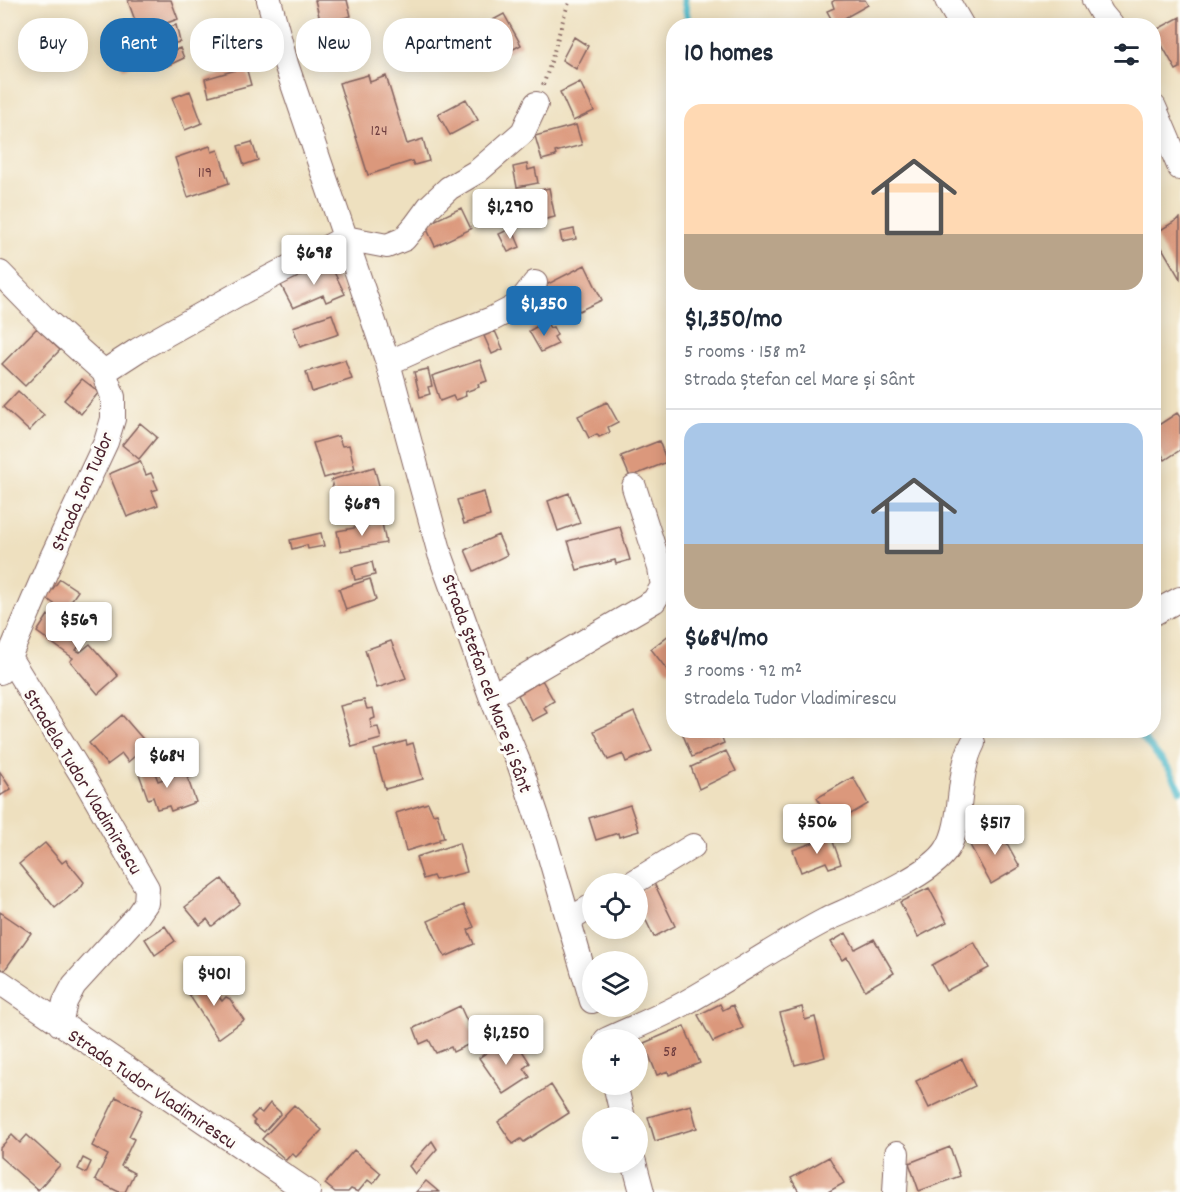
<!DOCTYPE html>
<html lang="en">
<head>
<meta charset="utf-8">
<style>
  body { margin:0; font-family:Dekko,sans-serif; background:#f2f2f3; color:#1f2937; height:100vh; display:flex; flex-direction:column; font-size:22px; white-space:nowrap }
  * { box-sizing:border-box; margin:0 }
  p { font-size:20px; color:#747a83 }
  .icon { flex:none; width:33px; height:33px; fill:none; stroke:currentColor; stroke-width:2; stroke-linecap:round; stroke-linejoin:round }
  .map { position:relative; flex:1; overflow:hidden }
  .sheet { position:absolute; left:666px; top:18px; width:495px; height:720px; display:flex; flex-direction:column; background:#fff; border-radius:24px; box-shadow:0 3px 15px #0003 }
  .sheet>* { flex:none }
  .banner { position:absolute; left:18px; top:18px; width:558px; height:54px; display:flex; gap:12px }
  .tools { position:absolute; left:582px; top:873px; display:grid; gap:12px }
  .tools a { display:grid; place-items:center; width:66px; height:66px; border-radius:50%; background:#fff; box-shadow:0 3px 15px #0003; font-size:30px }
  .price { position:absolute; translate:-50% -51px; padding:0 14px; border-radius:6px; background:#fff; color:#222; font-size:20px; line-height:39px; filter:drop-shadow(0 2px 3px #0008) }
  .price::after { content:''; position:absolute; left:50%; top:36px; width:18px; height:14px; margin-left:-9px; background:inherit; clip-path:polygon(0 0,100% 0,50% 100%) }
  .price.on { background:#1f6fb2; color:#fff }
  ul { padding:0; list-style:none }
  li { display:grid; align-content:center; gap:12px; height:318px; padding:0 18px }
  li+li { border-top:2px solid #e0e1e3 }
  li span { display:grid; place-items:center; height:186px; border-radius:18px; color:#555 }
  li>.icon { margin-inline-start:auto }
  span .icon { width:108px; height:108px; fill:#fffc; stroke-width:1 }
  li b { font-size:26px }
  h2 { display:flex; justify-content:space-between; align-items:center; height:72px; padding:0 18px; font-size:26px }
  .chip { padding:0 21px; border-radius:24px; background:#fff; box-shadow:0 3px 15px #0003; font-size:21px; line-height:54px }
  .chip.on { background:#1f6fb2; color:#fff }
  .map>svg:first-child { display:block }
</style>
</head>
<body>
<div class="map">
<svg width="1180" height="1192" viewBox="0 0 1180 1192">
  <rect width="100%" height="100%" fill="#fdfcf7"/>
  <filter id="ink" filterUnits="userSpaceOnUse"><feTurbulence type="fractalNoise" baseFrequency=".0167" numOctaves="2"/><feDisplacementMap in="SourceGraphic" scale="12" xChannelSelector="R" yChannelSelector="G"/><feConvolveMatrix kernelMatrix="1 2 1 2 8 2 1 2 1" color-interpolation-filters="sRGB"/></filter>
  <filter id="wash" filterUnits="userSpaceOnUse"><feTurbulence type="fractalNoise" baseFrequency=".008" numOctaves="4" result="noise"/><feDisplacementMap in="SourceGraphic" scale="24" xChannelSelector="R" yChannelSelector="G"/><feGaussianBlur stdDeviation="1.35" result="paint"/><feColorMatrix in="noise" values="0 0 0 0 0 0 0 0 0 0 0 0 0 0 0 0 0 1.4 0 .05"/><feComposite in="paint" operator="in"/></filter>
  <g filter="url(#wash)">
    <rect width="100%" height="100%" fill="#eee0bf"/>
    <g fill="none" stroke-linecap="round" stroke-linejoin="round">
      <path stroke="#4cb7c8" stroke-width="7" d="M684,0L689,26
        M1136,730L1170,770L1180,790"/>
    </g>
    <g id="blocks">
      <path fill="#db987b" d="M130,0H171L178,19L133,35L129,26L136,23L128,1Z
        M315,0H347L351,16L321,24Z
        M835,0H865L868,5L834,24L827,11L834,8L832,2Z
        M504,14L521,45L489,62L483,51L478,53L467,34Z
        M1180,17V68L1176,70L1154,31Z
        M176,25L180,42L168,45L164,29Z
        M158,34L161,45L148,49L145,38Z
        M574,37L588,46L576,69L562,60Z
        M180,48L184,58L167,66L163,55Z
        M140,51L143,61L123,69L119,58Z
        M246,67L251,85L209,96L205,79Z
        M368,75L370,82L386,76L407,144L423,139L429,161L414,165L412,161L368,175L339,83Z
        M580,82L594,111L573,121L560,92Z
        M190,91L202,123L185,130L172,98Z
        M466,99L478,120L450,135L438,114Z
        M576,125L582,145L555,152L556,156L542,160L535,136Z
        M252,142L258,160L244,165L238,146Z
        M210,146L212,152L218,150L229,183L188,197L175,158Z
        M527,164L528,170L535,168L538,183L517,187L513,167Z
        M549,188L555,217L542,220L540,213L503,222L498,200Z
        M461,208L471,229L435,246L425,225Z
        M1180,218V279L1154,234Z
        M512,228L520,247L508,252L499,234Z
        M574,229L576,239L562,242L560,232Z
        M329,262L345,294L326,302L323,295L293,308L281,285Z
        M585,265L602,300L579,311L576,305L560,312L546,285Z
        M332,314L339,334L300,347L293,327Z
        M546,321L550,328L553,327L557,335L554,337L558,344L541,352L529,331Z
        M37,328L60,350L25,386L2,364Z
        M495,331L503,349L492,354L484,336Z
        M345,360L352,379L312,392L306,372Z
        M480,360L487,381L478,384L479,387L465,392L466,396L455,400L453,396L440,401L432,376Z
        M428,369L432,386L428,387L430,394L420,397L414,372Z
        M82,379L99,392L81,414L64,400Z
        M18,391L44,415L29,431L3,407Z
        M607,402L618,422L608,427L610,432L599,437L597,434L589,438L578,416Z
        M1177,413L1180,417V450L1165,460L1154,441V428Z
        M140,423L157,437L139,459L122,445Z
        M338,436L342,446L349,445L355,469L324,478L313,443Z
        M659,441L667,462L630,477L621,456Z
        M140,461L146,475L151,473L158,489L152,491L158,505L127,517L109,474Z
        M374,467L380,489L336,502L331,480Z
        M484,492L490,516L464,524L457,500Z
        M569,493L580,523L558,531L548,501Z
        M382,523L386,543L341,551L337,531Z
        M620,527L630,560L616,564L615,560L577,570L568,541Z
        M321,533L324,546L308,549L307,545L292,549L290,540Z
        M498,535L507,555L474,571L465,550Z
        M372,562L375,575L355,580L352,567Z
        M60,579L78,591L64,611L46,598Z
        M370,579L376,600L346,610L339,589Z
        M48,615L61,624L66,617L75,624L71,631L84,640L76,650L80,652L90,644L118,676L98,694L70,661L73,658L37,632Z
        M674,631V666L668,671L651,649Z
        M391,641L406,678L377,688L365,650Z
        M542,680L554,701L544,707L547,713L532,721L518,695Z
        M364,700L367,709L373,708L375,718L370,720L372,728L378,727L381,739L352,747L340,706Z
        M634,712L652,751L626,762L623,754L608,760L594,731Z
        M122,715L148,745L128,762L122,754L107,765L89,743Z
        M681,730H719L724,743L692,757Z
        M406,741L407,745L413,743L423,779L385,789L374,750Z
        M726,751L736,771L699,789L691,767Z
        M152,765L158,781L185,771L196,802L171,811L169,806L157,809L153,797L148,799L138,771Z
        M0,772L11,789L0,796Z
        M853,777L868,804L844,818L841,812L828,819L817,798Z
        M428,803L433,814L437,813L444,838L439,839V841L406,851L396,813Z
        M630,805L639,831L619,837L618,833L596,840L589,818Z
        M999,829L1020,867L991,884L970,845Z
        M831,836L841,864L829,868L826,862L801,872L793,850Z
        M45,843L62,863L66,860L84,882L81,887L55,908L19,864Z
        M459,843L467,872L435,880L433,876L423,879L416,857Z
        M222,879L240,903L215,924L212,926L207,919L200,925L185,907Z
        M654,883L675,926L654,937L638,904V891Z
        M929,888L947,922L918,937L900,902Z
        M464,905L474,927L468,930L474,944L445,957L428,921Z
        M0,912L31,933L4,971L0,968Z
        M165,926L175,941L155,955L145,939Z
        M612,928H635L616,938Z
        M846,933L855,949L874,939L894,973L865,990L847,957L842,960L831,942Z
        M974,942L989,968L946,991L932,965Z
        M201,974L222,1001L226,997L230,999L244,1020L218,1039L184,987Z
        M720,1004L723,1010L733,1005L743,1028L713,1042L698,1015Z
        M460,1006L476,1041L453,1052L451,1047L436,1053L429,1040L420,1044L414,1028Z
        M802,1007L805,1020L815,1017L825,1057L795,1065L780,1013Z
        M684,1026L700,1063L669,1075L668,1071L657,1075L644,1043Z
        M506,1039L513,1050L519,1046L530,1063L524,1068L530,1077L504,1094L479,1058Z
        M962,1059L975,1086L929,1108L916,1081Z
        M551,1085L569,1113L524,1142L521,1139L513,1144L498,1122Z
        M116,1097L142,1110L129,1136L134,1139L121,1166L134,1173L125,1192H119L95,1180L108,1155L92,1146Z
        M270,1103L281,1113L264,1132L253,1123L255,1121L251,1117L258,1110L262,1113Z
        M294,1105L322,1130L296,1157L292,1153L286,1160L262,1139Z
        M691,1105L697,1128L655,1141L648,1117Z
        M12,1135L20,1143L27,1135L60,1165L38,1190L0,1157V1148Z
        M432,1141L437,1149L415,1174L409,1166Z
        M950,1147L960,1176L919,1191L909,1163Z
        M354,1150L381,1173L373,1184L368,1180L358,1192L351,1189L348,1192H335L325,1184Z
        M829,1157L844,1183L828,1192H799L791,1178Z
        M83,1158L91,1162L86,1173L78,1169Z
        M426,1181L439,1192H416Z"/>
    </g>
  </g>
  <g filter="url(#ink)">
    <use href="#blocks" fill-opacity="0" stroke="#83635f" stroke-width="1.5"/>
    <g fill="none" stroke-linecap="round" stroke-linejoin="round">
      <g stroke="#83635f" stroke-width="26">
        <path id="minor" d="M269,0L286,64L388,363L440,554L491,696L520,766L546,843L592,1001
          M947,0L962,26
          M1094,0L1102,14L1112,26
          M1154,107L1180,168
          M0,273L47,321L104,372L113,397V419L106,442L53,555L9,657L0,672
          M388,363L448,336L492,319L517,306L535,283
          M104,372L138,350L240,293L345,238L387,246L404,239L415,226L429,207L449,188L478,171L523,132L536,104
          M1154,613L1180,599
          M9,657L85,780L147,888L146,903L137,916L74,985L65,1002L60,1024
          M491,696L654,601L663,586L660,568L634,487
          M631,884L693,846
          M569,920L592,906
          M0,982L308,1192
          M606,1040C632,1028 660,1017 685,1003C732,977 778,945 826,920C856,906 931,876 947,849C964,822 956,775 973,743
          M615,1084L623,1118
          M634,1162L642,1192
          M895,1192L897,1153"/>
      </g>
      <path stroke="#83635f" stroke-width="4" stroke-dasharray="1.5 4.5" stroke-linecap="butt" d="M543,85C554,57 559,28 570,0"/>
      <use href="#minor" stroke="#fff" stroke-width="24"/>
    </g>
  </g>
  <g text-anchor="middle" stroke-width="6" stroke-linejoin="round" paint-order="stroke">
    <g font-size="16" fill="#6e3d3f">
      <text x="379" y="135">124</text>
      <text x="205" y="177">119</text>
      <text x="670" y="1056">58</text>
    </g>
    <g font-size="20" fill="#4a1f2b" stroke="#fdfcf7">
      <text transform="translate(81 491) rotate(-66)" y="7">Strada Ion Tudor</text>
      <text transform="translate(488 683) rotate(70)" y="7">Strada Ștefan cel Mare și Sânt</text>
      <text transform="translate(84 781) rotate(59)" y="7">Stradela Tudor Vladimirescu</text>
      <text transform="translate(153 1088) rotate(34)" y="7">Strada Tudor Vladimirescu</text>
    </g>
  </g>
</svg>
<div class="tools">
<a><svg class="icon" aria-label="locate" viewBox="0 0 24 24"><circle cx="12" cy="12" r="6"/><path d="M12 2v4M12 18v4M2 12h4M18 12h4"/></svg></a>
<a><svg class="icon" aria-label="layers" viewBox="0 0 24 24"><path d="M12 4l9 5-9 5-9-5zM3 14l9 5 9-5"/></svg></a>
<a>+</a>
<a>−</a>
</div>
<b class="price" style="left:510px;top:240px">$1,290</b>
<b class="price" style="left:314px;top:286px">$698</b>
<b class="price on" style="left:544px;top:337px">$1,350</b>
<b class="price" style="left:362px;top:537px">$689</b>
<b class="price" style="left:79px;top:653px">$569</b>
<b class="price" style="left:167px;top:789px">$684</b>
<b class="price" style="left:817px;top:855px">$506</b>
<b class="price" style="left:995px;top:856px">$517</b>
<b class="price" style="left:214px;top:1007px">$401</b>
<b class="price" style="left:506px;top:1066px">$1,250</b>
<div class="banner">
<a class="chip">Buy</a>
<a class="chip on">Rent</a>
<a class="chip">Filters</a>
<a class="chip">New</a>
<a class="chip">Apartment</a>
</div>
<section class="sheet">
<h2>10 homes<svg class="icon" aria-label="filters" viewBox="0 0 24 24"><path d="M4 7h16M4 17h16"/><circle cx="9" cy="7" r="2"/><circle cx="15" cy="17" r="2"/></svg></h2>
<ul>
<li><span style="background:linear-gradient(#ffd9b3 70%,#b9a48a 0)"><svg class="icon" aria-label="home" viewBox="0 0 24 24"><path d="M3 11l9-7 9 7M6 9v11h12V9"/></svg></span><div><b>$1,350/mo</b><p>5 rooms · 158 m²</p><p>Strada Ștefan cel Mare și Sânt</p></div></li>
<li><span style="background:linear-gradient(#a9c7e8 65%,#b9a48a 0)"><svg class="icon" aria-label="home" viewBox="0 0 24 24"><path d="M3 11l9-7 9 7M6 9v11h12V9"/></svg></span><div><b>$684/mo</b><p>3 rooms · 92 m²</p><p>Stradela Tudor Vladimirescu</p></div></li>
</ul>
</section>
</div>
</body>
</html>
